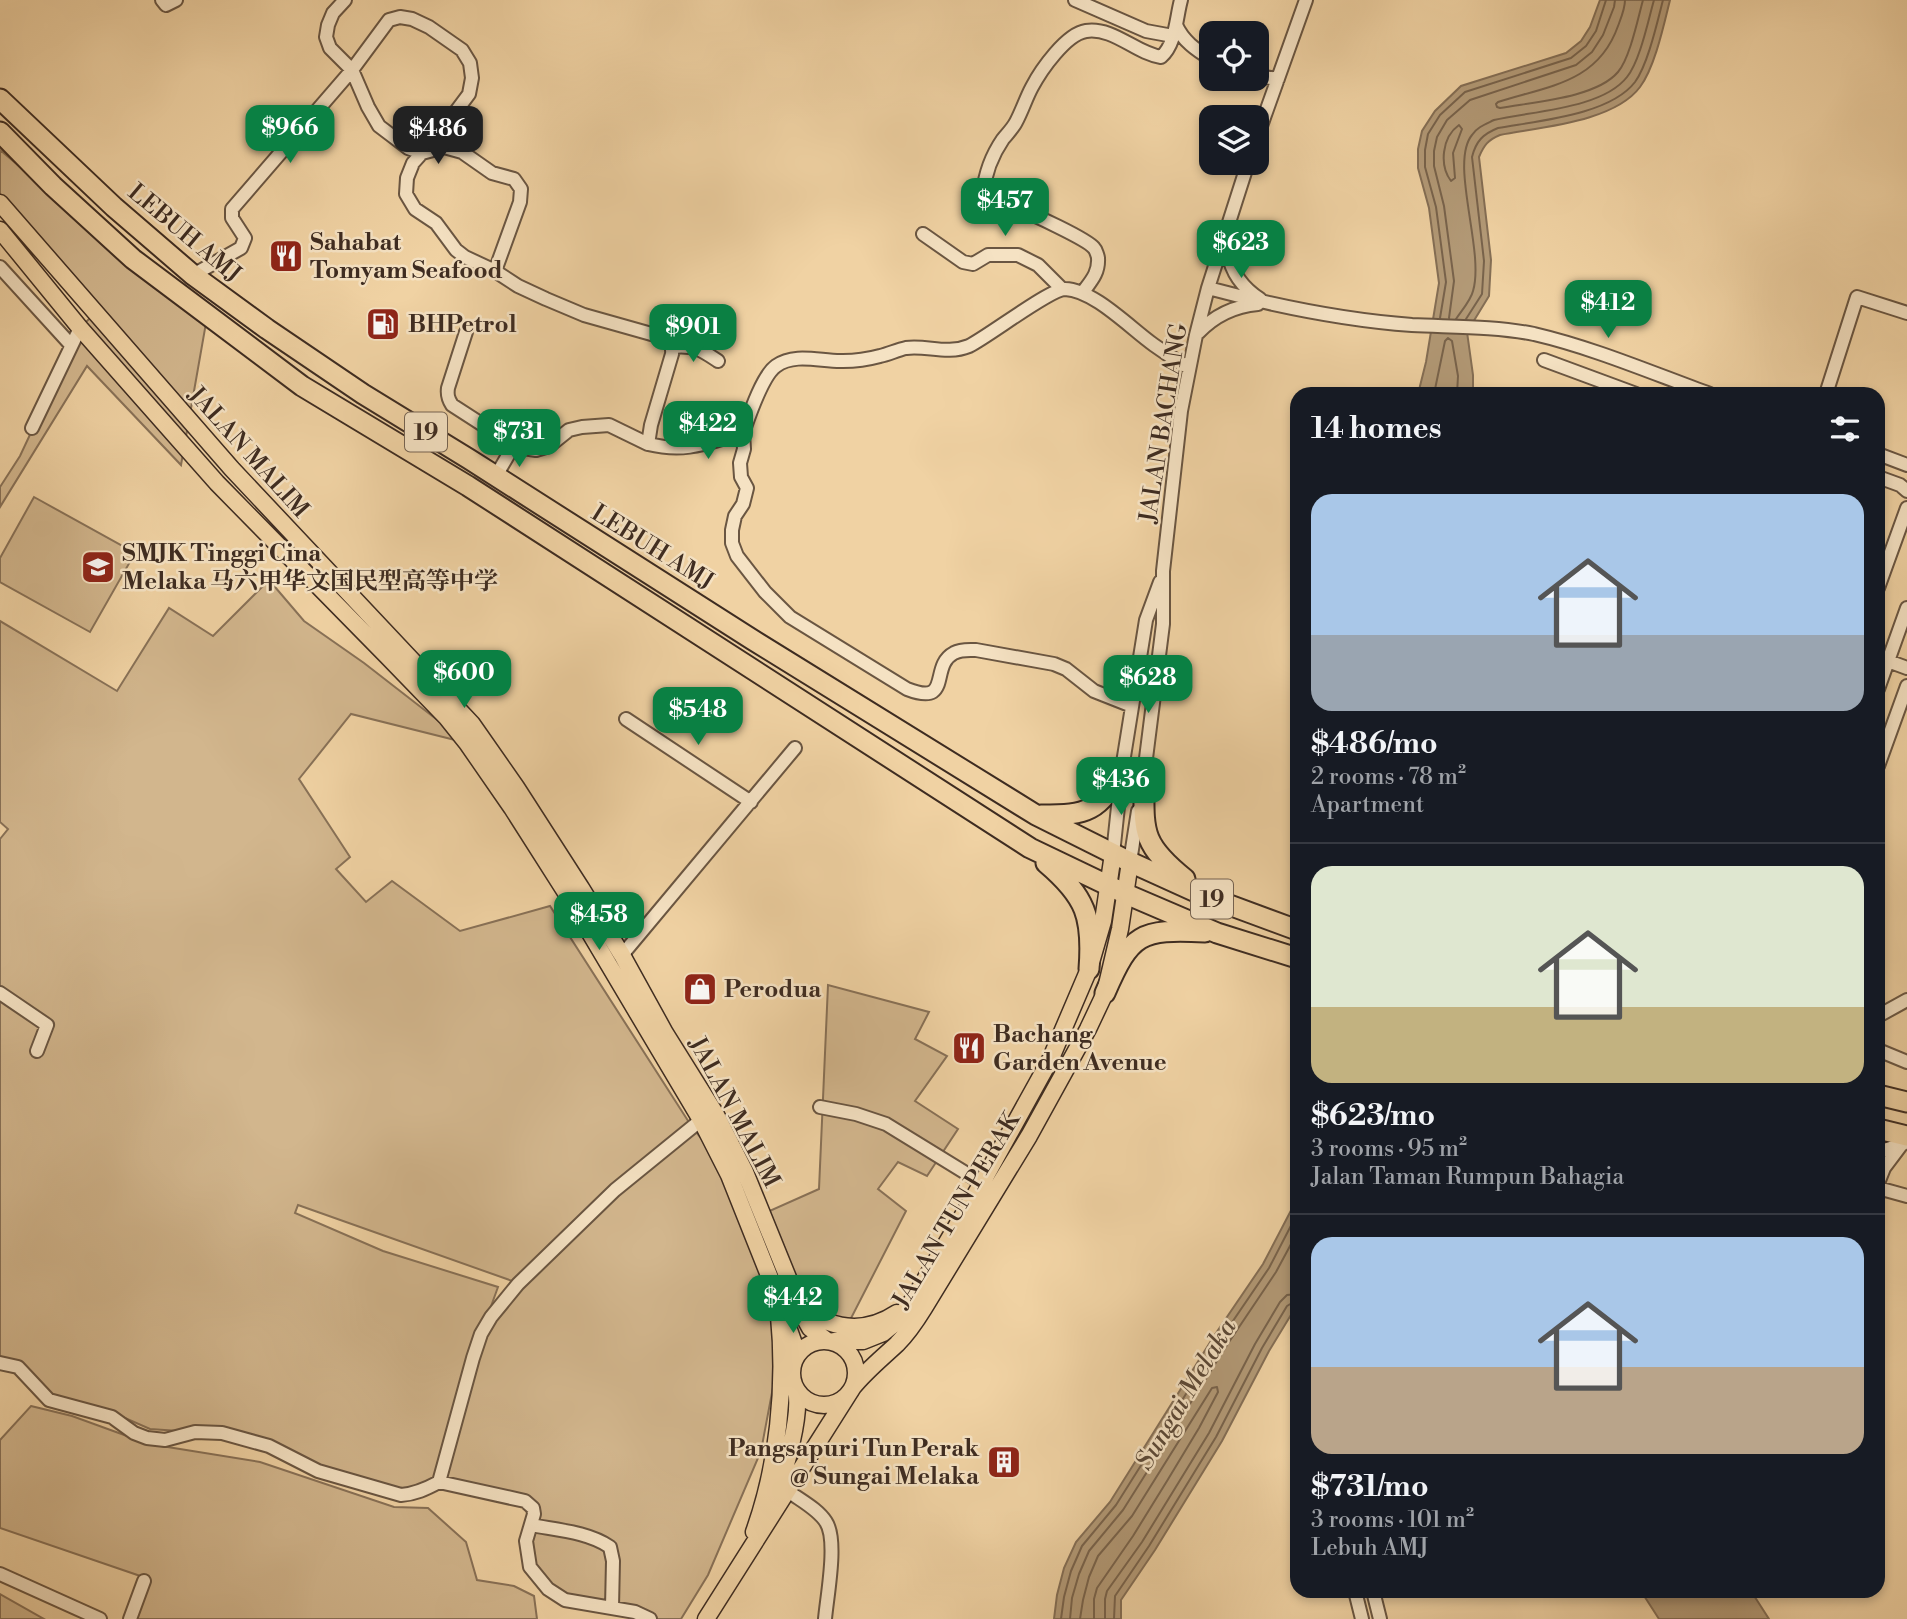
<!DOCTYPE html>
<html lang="en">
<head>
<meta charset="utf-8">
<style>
  body { margin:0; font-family:"Libre Bodoni","Noto Serif SC",serif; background:#242831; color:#f1f3f6; height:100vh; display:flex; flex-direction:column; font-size:26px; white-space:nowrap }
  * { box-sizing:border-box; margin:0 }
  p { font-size:23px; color:#9ea1a6 }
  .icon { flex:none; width:38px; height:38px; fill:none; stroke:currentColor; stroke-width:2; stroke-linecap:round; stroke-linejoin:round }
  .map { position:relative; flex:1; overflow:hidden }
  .sheet { position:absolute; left:1290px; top:387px; width:595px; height:1211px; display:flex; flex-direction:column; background:#171b24; border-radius:21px; box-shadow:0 4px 10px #0003 }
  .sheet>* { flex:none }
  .buttons { position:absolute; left:1199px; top:21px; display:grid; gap:14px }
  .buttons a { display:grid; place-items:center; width:70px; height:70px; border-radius:14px; background:#171b24; box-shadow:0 4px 10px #0003; font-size:35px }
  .price { position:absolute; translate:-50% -60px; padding:0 16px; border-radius:14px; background:#0b8043; color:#fff; font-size:23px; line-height:46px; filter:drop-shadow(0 2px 4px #0008) }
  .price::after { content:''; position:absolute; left:50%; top:42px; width:21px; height:16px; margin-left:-10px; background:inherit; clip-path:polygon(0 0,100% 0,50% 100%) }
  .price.on { background:#222; color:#fff }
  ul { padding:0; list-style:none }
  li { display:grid; align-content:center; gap:14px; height:371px; padding:0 21px }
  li+li { border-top:2px solid #363941 }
  li span { display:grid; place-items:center; height:217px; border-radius:21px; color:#555 }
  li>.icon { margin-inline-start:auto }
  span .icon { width:126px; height:126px; fill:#fffc; stroke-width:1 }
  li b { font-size:30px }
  h2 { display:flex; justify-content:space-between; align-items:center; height:84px; padding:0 21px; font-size:30px }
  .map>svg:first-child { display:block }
</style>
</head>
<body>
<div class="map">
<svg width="1907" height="1619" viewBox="0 0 1907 1619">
  <rect width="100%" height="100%" fill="#f0d2a3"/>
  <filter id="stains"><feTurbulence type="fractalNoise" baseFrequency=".00286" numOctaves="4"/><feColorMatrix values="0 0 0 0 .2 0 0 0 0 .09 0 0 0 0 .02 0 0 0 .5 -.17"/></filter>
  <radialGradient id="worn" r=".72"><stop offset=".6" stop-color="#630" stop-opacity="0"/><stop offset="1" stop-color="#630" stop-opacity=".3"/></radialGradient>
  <path fill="#d2b68d" stroke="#887157" stroke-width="2" fill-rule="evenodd" d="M0,150L206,323L181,465L87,366L0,507V487L20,456L80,328L95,313L0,198Z
    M34,497L135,553L90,632L0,582V558Z
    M269,580L304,621L364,663L467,743L351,714L299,779L350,857L336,869L366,902L392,881L460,931L550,906L692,1127L725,1168L745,1172L763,1214L819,1189L828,985L929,1012L915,1039L947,1056L915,1101L958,1129L927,1176L898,1162L878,1189L906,1211L846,1328L811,1313L786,1318L761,1451L708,1575L681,1619H646L548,1589L527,1550L531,1525L524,1501L439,1482L401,1495L318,1471L269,1446L179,1431L150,1429L109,1411L41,1394L18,1367L0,1363V839L8,829L0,822V621L117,691L169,608L213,636ZM298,1205L518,1283L482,1331L498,1287L383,1251L295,1213Z
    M31,1406L72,1416L149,1444L260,1462L394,1507L428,1508L466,1542L477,1580L514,1586L534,1596L537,1619H137L149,1579L0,1528V1440Z
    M0,1594L44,1619H0Z"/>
  <path fill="#b39a77" stroke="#846e55" stroke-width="2" d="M1600,0H1670C1664,24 1655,67 1640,87C1614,122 1541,127 1500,135C1488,140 1484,145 1479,157L1491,260L1489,296L1467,332L1473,375V394H1418L1426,362L1439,283L1429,208L1418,168V149L1422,131L1435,111L1461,86L1566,53L1581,41L1590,27Z
    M1297,1199V1305L1269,1351L1222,1441L1155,1550L1121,1600V1619H1054L1057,1595L1064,1568L1076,1542L1110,1502L1214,1336L1263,1264Z
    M1641,1591H1751L1769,1619H1659Z"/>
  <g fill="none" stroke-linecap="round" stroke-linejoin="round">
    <path stroke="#78634c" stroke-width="2" d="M1625,0C1625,9 1621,18 1618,26C1598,83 1548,86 1498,102L1496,104L1497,107L1500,108C1533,102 1596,98 1618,72C1630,58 1638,18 1643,0
      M1459,125L1462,129L1453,153L1455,178L1451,181C1439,165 1442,137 1459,125Z
      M1440,318L1446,282L1436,207L1425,167V150L1428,134L1440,115L1465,92L1571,58L1586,46L1596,31L1606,0
      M1449,318L1454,281L1444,206L1434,166V151L1437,137L1447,120L1470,100L1576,65L1592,52L1603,35L1614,7L1615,0
      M1456,319C1462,310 1471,300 1473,291C1485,251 1449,163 1472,135C1477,127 1486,124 1494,120C1532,111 1602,109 1627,77C1640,61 1648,21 1654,0
      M1466,319L1482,294L1484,261L1472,157C1476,141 1483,134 1498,128C1537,121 1610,115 1635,82C1648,64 1657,23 1663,0
      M1434,394L1445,341L1448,338L1452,341L1458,376L1457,394
      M1061,1619L1064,1597L1071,1571L1082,1546L1116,1505L1220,1340L1269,1268L1297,1214
      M1070,1619L1072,1598L1079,1574L1089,1551L1123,1510L1227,1345L1276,1272L1297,1233
      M1080,1619L1083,1600L1089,1577L1098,1556L1132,1516L1212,1388L1217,1387L1218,1392L1199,1428L1167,1481L1133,1536L1097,1588L1094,1599V1619
      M1105,1619V1599L1107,1591L1142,1542L1209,1433L1255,1344L1280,1302L1287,1295L1297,1294
      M1114,1619L1115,1596L1149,1546L1216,1437L1262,1348L1287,1306L1292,1303L1297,1302"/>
    <g stroke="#6a5642" stroke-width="16">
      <path id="minor" d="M162,0L166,5L176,0
        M345,0L333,13L328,25L326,37L330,48L352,70L368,107L379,126L408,148L422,153L444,147L462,152L492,173L514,179L521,189L520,202L495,271
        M1075,0L1146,31L1173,36
        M1176,25C1183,41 1196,50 1211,59
        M1256,76L1278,79
        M1256,140L1306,0
        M422,153L413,163L407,178L406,194L415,209L436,223L456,250L465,257L495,271L518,286L546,299L584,315L662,337C669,342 673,345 672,354L651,425L648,444C686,453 707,443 743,433C749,416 762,376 776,366C795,352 822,362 843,361C855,361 869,359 880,356C889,354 897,350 906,348C927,345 947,355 969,346C989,336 1050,289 1065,289C1094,290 1130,328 1154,345C1165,353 1177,361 1189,368
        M923,234L963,262L973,264L988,255H1018L1038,265L1062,289
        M1227,239C1227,265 1238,285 1260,299
        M0,267L71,345
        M193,275L241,248L245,238L232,218V209L352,70L389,20L400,17L412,19L429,27L462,50L470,63L472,78L469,94L451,118L445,135L444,147
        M1208,288C1275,306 1343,320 1412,325C1452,327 1494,326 1534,334C1594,348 1652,373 1710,394
        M1083,292C1091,281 1099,273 1098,258C1098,257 1096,250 1094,248C1087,239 1030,213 1017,208C1004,204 992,204 983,193C985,174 992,155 1003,139C1008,133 1013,128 1016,122C1022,111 1026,98 1032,87C1041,70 1066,34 1086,31C1114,27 1135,53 1161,57C1176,44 1176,18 1181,0
        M466,332L448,388C447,395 448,399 452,405L517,447L536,450L549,446L569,430L582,427L609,425L648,444
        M1198,333C1214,316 1235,306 1258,304
        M672,347C695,345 700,349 718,361
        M1544,360L1636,394
        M1826,394L1857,297L1907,313
        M32,428L80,328
        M743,433L744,449L740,463L741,477L747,488L743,504L735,516L732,530V543L737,556L765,592L790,617L907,689C953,707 929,666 954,653C961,649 969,650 976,650L1054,664L1066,669L1094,691L1132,706
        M1878,454L1907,465
        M496,476L514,445
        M1878,477L1900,485L1907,491
        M1878,588L1907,508
        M1888,661L1907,668
        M1878,689L1907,608
        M626,719L751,802
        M1878,766L1907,686
        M1143,782L1163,624V571L1181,411L1196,335L1208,288L1248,163
        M1113,854L1122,769L1146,620L1160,582
        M1130,862L1138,811
        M622,955L795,748
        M0,993L47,1025L37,1051
        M1878,1016L1907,1000
        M1878,1050L1907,1062
        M820,1107L856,1114L886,1124L982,1183
        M1878,1152L1903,1144
        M1878,1183L1884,1168L1902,1144
        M1878,1188L1907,1196
        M0,1363L18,1367L49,1400L112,1417L134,1433L147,1438L165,1440L195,1432L222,1433L269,1446L318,1471L401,1495C415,1494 426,1489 439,1482L525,1501L533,1508L534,1514L526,1541L530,1567L548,1589L565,1600L635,1612L650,1619
        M439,1482L473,1358L481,1334L491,1317L518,1284L615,1190L701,1120
        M788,1491C800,1500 818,1509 826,1522C838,1540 827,1596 825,1619
        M531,1525C557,1530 588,1532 610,1547L613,1561L612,1607
        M0,1574L100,1619
        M1355,1591L1362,1619
        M1373,1591L1380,1619
        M130,1619L144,1581"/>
    </g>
    <g stroke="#3e2c21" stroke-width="19">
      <path id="major" d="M0,203L232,469L472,724L516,787L581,888L622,955L665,1033L715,1113L745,1172L804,1317L810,1328L826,1340
        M0,230L80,328L217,483L387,656L447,718L467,743L512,808L568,896L701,1120L729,1175L776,1293L794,1344V1360
        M800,1304C829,1330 864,1335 897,1313
        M792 1373a32 32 0 1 1 64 0a32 32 0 1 1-64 0Z
        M834,1341H863L883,1333L894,1324L913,1300L982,1183L1051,1058L1089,969L1103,921L1113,854
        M775,1500C784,1473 802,1416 796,1390
        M754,1532C778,1465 786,1387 779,1316
        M706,1619L853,1387C866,1371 882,1358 897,1344C908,1333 916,1321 924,1308L1029,1136L1088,1029L1105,993L1120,929L1130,862"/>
    </g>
    <g stroke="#3e2c21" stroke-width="23">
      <path id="highway" d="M0,99L114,207L193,275L267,329L363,394L469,459L753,640L1036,815L1130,862L1205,896L1297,930
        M0,132L53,186L133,259L302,386L468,486L1030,848L1126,894L1217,933L1297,958
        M1144,777C1144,831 1140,843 1185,879
        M1041,815C1088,815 1099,812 1122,769
        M1046,863C1086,897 1093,917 1089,969
        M1105,993C1131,933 1140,929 1205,932
        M1878,1095L1907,1102
        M1878,1129L1907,1136"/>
    </g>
    <use href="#minor" stroke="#f5e2c3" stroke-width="12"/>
    <use href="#major" stroke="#f0d2a3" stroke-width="16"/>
    <use href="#highway" stroke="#f0d2a3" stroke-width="19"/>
  </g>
  <defs>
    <g id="restaurant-square" transform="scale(1.75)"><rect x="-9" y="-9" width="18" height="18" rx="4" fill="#8f2418" stroke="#f5e2c3"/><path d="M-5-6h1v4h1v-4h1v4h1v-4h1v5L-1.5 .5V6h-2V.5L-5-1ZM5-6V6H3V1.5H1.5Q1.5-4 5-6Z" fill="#fff"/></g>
    <g id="fuel-square" transform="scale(1.75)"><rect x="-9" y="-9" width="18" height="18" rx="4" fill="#8f2418" stroke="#f5e2c3"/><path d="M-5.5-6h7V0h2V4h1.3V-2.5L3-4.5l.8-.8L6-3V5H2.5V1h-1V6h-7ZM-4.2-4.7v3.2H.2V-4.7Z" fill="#fff"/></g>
    <g id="school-square" transform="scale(1.75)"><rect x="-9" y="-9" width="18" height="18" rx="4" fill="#8f2418" stroke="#f5e2c3"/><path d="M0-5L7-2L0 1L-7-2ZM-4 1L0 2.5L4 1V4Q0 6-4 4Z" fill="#fff"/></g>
    <g id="shop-square" transform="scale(1.75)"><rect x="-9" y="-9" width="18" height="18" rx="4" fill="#8f2418" stroke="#f5e2c3"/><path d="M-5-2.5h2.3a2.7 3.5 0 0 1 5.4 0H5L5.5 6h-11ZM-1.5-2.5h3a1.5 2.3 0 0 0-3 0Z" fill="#fff"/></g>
    <g id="building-square" transform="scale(1.75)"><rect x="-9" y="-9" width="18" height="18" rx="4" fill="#8f2418" stroke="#f5e2c3"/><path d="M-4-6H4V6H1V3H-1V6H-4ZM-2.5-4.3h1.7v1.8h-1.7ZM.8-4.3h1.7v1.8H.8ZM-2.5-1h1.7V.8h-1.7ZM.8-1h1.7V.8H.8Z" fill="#fff"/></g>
  </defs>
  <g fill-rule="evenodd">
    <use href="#restaurant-square" x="286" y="256"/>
    <use href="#fuel-square" x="383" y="324"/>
    <use href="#school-square" x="98" y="567"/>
    <use href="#shop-square" x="700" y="989"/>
    <use href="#restaurant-square" x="969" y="1048"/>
    <use href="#building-square" x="1004" y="1462"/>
  </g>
  <g text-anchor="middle" stroke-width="5" stroke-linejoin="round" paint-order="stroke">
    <g fill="#f5e2c3" stroke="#756352" stroke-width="2">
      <rect x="405" y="412.5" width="42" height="39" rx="5"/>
      <rect x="1191" y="879.5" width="42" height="39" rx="5"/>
    </g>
    <g font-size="23" font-weight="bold" fill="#3e2c21">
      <text x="426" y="440">19</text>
      <text x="1212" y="907">19</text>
    </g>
    <g font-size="24" fill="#3e2c21" stroke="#f5e2c3">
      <text transform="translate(185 233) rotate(40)" y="8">LEBUH AMJ</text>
      <text transform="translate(1163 423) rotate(-81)" y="8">JALAN BACHANG</text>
      <text transform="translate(249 452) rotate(48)" y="8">JALAN MALIM</text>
      <text transform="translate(653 547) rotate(32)" y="8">LEBUH AMJ</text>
      <text transform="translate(735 1112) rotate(62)" y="8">JALAN MALIM</text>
      <text transform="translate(956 1210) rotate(-59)" y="8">JALAN TUN PERAK</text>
    </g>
    <g font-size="24" font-weight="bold" fill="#3e2c21" stroke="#f5e2c3" text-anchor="start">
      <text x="310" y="250">Sahabat<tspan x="310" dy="28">Tomyam Seafood</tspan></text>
      <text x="408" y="332">BHPetrol</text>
      <text x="122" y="561">SMJK Tinggi Cina<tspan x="122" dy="28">Melaka 马六甲华文国民型高等中学</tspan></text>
      <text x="724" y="997">Perodua</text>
      <text x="993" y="1042">Bachang<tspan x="993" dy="28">Garden Avenue</tspan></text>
      <text x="979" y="1456" text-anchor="end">Pangsapuri Tun Perak<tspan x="979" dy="28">@ Sungai Melaka</tspan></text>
    </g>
    <g font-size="26" font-style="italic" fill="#5b4836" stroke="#f5e2c3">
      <text transform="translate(1185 1394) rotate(-59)" y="9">Sungai Melaka</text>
    </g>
  </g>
  <rect width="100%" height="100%" filter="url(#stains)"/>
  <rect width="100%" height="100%" fill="url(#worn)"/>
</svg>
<div class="buttons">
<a><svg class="icon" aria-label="locate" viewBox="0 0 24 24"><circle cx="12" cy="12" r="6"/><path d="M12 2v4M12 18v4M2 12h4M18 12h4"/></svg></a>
<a><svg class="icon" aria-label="layers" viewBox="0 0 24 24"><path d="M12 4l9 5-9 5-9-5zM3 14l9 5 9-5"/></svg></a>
</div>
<b class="price" style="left:290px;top:165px">$966</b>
<b class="price on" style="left:438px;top:166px">$486</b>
<b class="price" style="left:1005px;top:238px">$457</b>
<b class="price" style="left:1241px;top:280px">$623</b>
<b class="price" style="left:1608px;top:340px">$412</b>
<b class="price" style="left:693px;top:364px">$901</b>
<b class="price" style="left:708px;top:461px">$422</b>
<b class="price" style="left:519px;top:469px">$731</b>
<b class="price" style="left:464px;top:710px">$600</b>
<b class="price" style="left:1148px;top:715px">$628</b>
<b class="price" style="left:698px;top:747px">$548</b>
<b class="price" style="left:1121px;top:817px">$436</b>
<b class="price" style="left:599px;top:952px">$458</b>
<b class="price" style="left:793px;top:1335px">$442</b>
<section class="sheet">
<h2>14 homes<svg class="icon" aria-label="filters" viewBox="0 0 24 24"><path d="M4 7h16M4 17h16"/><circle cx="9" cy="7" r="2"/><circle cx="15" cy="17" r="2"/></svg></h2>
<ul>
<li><span style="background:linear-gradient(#a9c7e8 65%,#9aa5b1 0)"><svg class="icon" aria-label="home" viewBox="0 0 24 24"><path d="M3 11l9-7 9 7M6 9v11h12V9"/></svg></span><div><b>$486/mo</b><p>2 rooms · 78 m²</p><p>Apartment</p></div></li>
<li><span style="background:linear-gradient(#dfe7d0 65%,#c2b280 0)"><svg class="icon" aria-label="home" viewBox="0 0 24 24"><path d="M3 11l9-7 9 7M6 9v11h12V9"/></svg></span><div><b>$623/mo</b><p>3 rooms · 95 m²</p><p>Jalan Taman Rumpun Bahagia</p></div></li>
<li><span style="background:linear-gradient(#a9c7e8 60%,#b9a48a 0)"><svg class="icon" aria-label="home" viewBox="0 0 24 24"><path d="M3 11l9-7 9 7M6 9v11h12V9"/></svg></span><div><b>$731/mo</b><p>3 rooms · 101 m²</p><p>Lebuh AMJ</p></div></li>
</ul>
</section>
</div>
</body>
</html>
